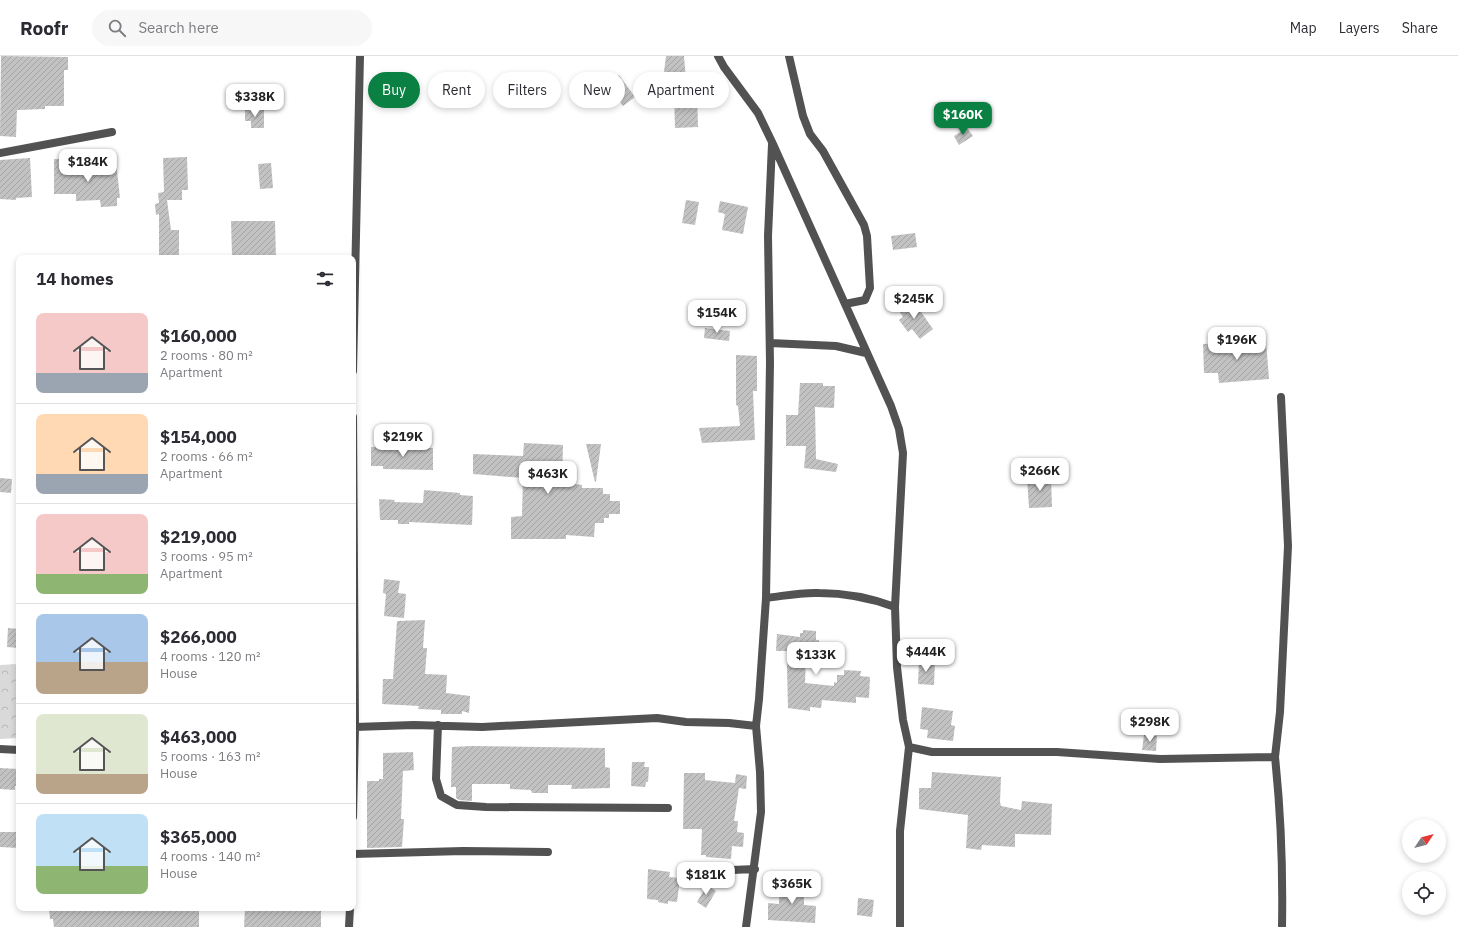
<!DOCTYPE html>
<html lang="en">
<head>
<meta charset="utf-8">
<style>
  body { margin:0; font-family:"IBM Plex Sans",sans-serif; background:#f7f7f7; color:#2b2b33; height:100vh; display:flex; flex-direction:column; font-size:15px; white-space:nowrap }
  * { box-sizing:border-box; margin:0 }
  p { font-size:13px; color:#7c7c81 }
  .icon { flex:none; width:22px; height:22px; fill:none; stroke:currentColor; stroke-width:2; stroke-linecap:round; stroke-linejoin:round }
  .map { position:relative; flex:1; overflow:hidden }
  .sheet { position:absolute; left:16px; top:199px; width:340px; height:656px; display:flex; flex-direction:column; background:#fff; border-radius:8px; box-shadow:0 2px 6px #0003 }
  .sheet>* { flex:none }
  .banner { position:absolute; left:368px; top:16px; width:380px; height:36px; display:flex; gap:8px }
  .needle { width:26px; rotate:55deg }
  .fabs { position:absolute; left:1402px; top:763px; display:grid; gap:8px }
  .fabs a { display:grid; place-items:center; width:44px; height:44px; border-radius:50%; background:#fff; box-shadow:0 2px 6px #0003; font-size:20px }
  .price { position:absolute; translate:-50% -34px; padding:0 9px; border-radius:8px; background:#fff; color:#222; font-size:13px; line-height:26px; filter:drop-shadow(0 1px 2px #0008) }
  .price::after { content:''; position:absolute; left:50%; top:24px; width:12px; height:9px; margin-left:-6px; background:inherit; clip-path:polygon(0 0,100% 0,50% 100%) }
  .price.active { background:#0b8043; color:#fff }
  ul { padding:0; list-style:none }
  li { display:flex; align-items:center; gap:12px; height:100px; padding:0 20px }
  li+li { border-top:1px solid #e1e1e2 }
  li span { display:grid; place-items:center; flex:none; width:112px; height:80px; border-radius:8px; color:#555 }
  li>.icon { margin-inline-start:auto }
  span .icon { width:48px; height:48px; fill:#fffc; stroke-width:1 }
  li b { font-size:17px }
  h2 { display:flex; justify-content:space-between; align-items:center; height:48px; padding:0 20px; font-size:17px }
  .tag { padding:0 14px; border-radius:18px; background:#fff; box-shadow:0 2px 6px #0003; font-size:14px; line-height:36px }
  .tag.active { background:#0b8043; color:#fff }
  header { display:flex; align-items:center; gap:24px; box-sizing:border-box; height:56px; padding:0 20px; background:#fff; border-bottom:1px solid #e1e1e2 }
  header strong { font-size:19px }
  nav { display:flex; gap:22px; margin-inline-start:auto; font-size:14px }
  .search { width:280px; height:36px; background:#f7f7f7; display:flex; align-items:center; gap:10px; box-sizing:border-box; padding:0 14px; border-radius:22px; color:#7c7c81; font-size:15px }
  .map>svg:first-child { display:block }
</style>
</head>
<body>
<header>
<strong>Roofr</strong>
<div class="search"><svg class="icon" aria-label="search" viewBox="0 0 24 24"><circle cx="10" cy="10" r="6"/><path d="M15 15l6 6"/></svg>Search here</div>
<nav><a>Map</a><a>Layers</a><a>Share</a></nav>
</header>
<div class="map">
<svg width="1458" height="871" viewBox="0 0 1458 871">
  <defs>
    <pattern id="forest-crowns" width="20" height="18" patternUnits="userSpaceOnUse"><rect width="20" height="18" fill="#d9d9d9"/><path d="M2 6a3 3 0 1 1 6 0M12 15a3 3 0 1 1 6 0" fill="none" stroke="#b8b8b8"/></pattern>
    <pattern id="building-hatch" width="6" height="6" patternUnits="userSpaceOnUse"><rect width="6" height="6" fill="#c2c2c2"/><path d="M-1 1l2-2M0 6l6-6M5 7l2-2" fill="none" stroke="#a5a5a5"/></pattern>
  </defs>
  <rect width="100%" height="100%" fill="#fff"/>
  <path fill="url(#forest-crowns)" d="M19,608V682L0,683V609Z"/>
  <path fill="url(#building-hatch)" d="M1,0L68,1V14H64V50H45V53L17,54L16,81L0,80Z
    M666,0H684L686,23L664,16Z
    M619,19L635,41L623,50L607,28Z
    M697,37L698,71L675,72L674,38Z
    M245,54H264V72H251V65H245Z
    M967,72L973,80L959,89L954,80Z
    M187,101L188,134H182V144H167L171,174H179V202H159V158L156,159L155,148L159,147L158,137L164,136L163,102Z
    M30,102L32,141L16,142V144L0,143V104Z
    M54,103H69V115L98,114L97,107L116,105L120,142H117V150L101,151L100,144L76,145V138H54Z
    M271,107L273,132L260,133L258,108Z
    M686,144L699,146L695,169L682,167Z
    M720,145L748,151L743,178L722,174L725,158L718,156Z
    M231,165H275L276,202H250V199L232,200Z
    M915,177L917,191L893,194L891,180Z
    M912,243L933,273L920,283L912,273L908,276L899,264L903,261L898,253Z
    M705,272L730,275L729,285L704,282Z
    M1266,285L1269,323L1219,327L1218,317H1204L1203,288Z
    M736,299L757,300V335H753L755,384L702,387L699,372L740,370L738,350L736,349Z
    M800,327H823V330H835L834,352L815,351L816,403L838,408L836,416L804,412L806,390H786V359H798Z
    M524,387L563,389L562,426L582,429V432H603V438H610V445H620V458H609V462H604V467H595L594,481L566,479V483H511V461L522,460L523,422L473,418V398L523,400Z
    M586,388H601L596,425L595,426Z
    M371,391L433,392V414L383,413V410H371Z
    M1051,421L1052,451L1029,452L1027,422Z
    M0,422L12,423L11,437L0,436Z
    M424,434L460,437V439L473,440L472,469L409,466V468H398V464H380L379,443L395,444L394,446L423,447Z
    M384,523L400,525L398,537L406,538L404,562L384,560L386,538L383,537Z
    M425,564L423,592H427L425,618L447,619L446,637L470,640L469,657L462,655V658H441V654L418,653L419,650L382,648L383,623H393L397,565Z
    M8,572L19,573V592L7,591Z
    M803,574L816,575V584H819L818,601H806L805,627L834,630V626L837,627V619H844V614L861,615L860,620L870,621L869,642L856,641V647L822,644L821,652L810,651V655L788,652L787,612L789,595H776L777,578L800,581V577H803Z
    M919,605L935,606L934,629L918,628Z
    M922,651L953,655L951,669L955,670L953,685L927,682L928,674L920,673Z
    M1144,679L1157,680L1156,695L1142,694Z
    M472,690L605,692V711L610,712V732L571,733L572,729H548V737H532L531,734L510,733V728H472V745L459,744L456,742V731H451L452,691Z
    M413,696L414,714L403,715L401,763H404L402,791L367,792V725H379V723H383V697Z
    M632,706H645L644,711H649L648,726H646L645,731L631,730Z
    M0,712L19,713V730H15V734L0,733Z
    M932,716L1001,721L1000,746L1001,750L1021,754L1022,745L1052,748L1051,779L1015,778V791L982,789L981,794L966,792L968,759L919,753V732H931Z
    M684,717H705V724L735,727L736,718L747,720L746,733L739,732L734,765H738L737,776L744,777L743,791L732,790L731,803L706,801V799H701L702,773H683Z
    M0,776H19V792L0,791Z
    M648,813L670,816L669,821L680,822L677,846L668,845V848L658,846V844L647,843Z
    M779,826H804V849L816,850L815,867L768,864V847L779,848Z
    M707,829L716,835L706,852L697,846Z
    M858,842L874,844L872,861L857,859Z
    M49,852H183L199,854V871H54L53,863H50Z
    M245,852H321V871H244Z"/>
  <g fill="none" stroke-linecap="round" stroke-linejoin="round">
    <path stroke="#525252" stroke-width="8" d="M718,0L724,11L758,57L772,86L891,350L899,373L903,397L895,551
      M789,0L803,60L810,78L823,95L864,169L867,180L870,232L865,244L845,248
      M0,97L112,76
      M770,287L836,290L866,297
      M353,315L360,0
      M353,361L355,671L353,761
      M766,542L770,307L768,180L772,88
      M438,669L436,723L441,740L457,749L486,751L668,752
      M756,670L759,643L766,542C784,540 801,536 819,537C844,537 871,542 895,551L897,611L903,664L909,691L932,696H1057L1160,703L1275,701L1280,656L1288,490L1281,341
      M355,671L414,669L482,671L657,662L686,666L729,667L756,670L760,716L761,756L746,871
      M0,693L19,694
      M1275,701C1281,758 1283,814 1282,871
      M353,798L463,795L548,796
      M687,816L755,813
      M349,871L350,852
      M900,871V775L909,691"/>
  </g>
</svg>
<div class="fabs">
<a><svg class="needle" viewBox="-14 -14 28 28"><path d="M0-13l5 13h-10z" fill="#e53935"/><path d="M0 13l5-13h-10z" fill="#7c7c81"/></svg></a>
<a><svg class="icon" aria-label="locate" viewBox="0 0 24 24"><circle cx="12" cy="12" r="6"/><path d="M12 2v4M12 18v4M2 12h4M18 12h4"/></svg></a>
</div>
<b class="price" style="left:255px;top:62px">$338K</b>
<b class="price active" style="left:963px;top:80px">$160K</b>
<b class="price" style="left:88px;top:127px">$184K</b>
<b class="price" style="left:914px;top:264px">$245K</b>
<b class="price" style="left:717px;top:278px">$154K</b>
<b class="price" style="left:1237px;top:305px">$196K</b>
<b class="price" style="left:403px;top:402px">$219K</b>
<b class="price" style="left:1040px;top:436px">$266K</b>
<b class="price" style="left:548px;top:439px">$463K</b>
<b class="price" style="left:926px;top:617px">$444K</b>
<b class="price" style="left:816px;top:620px">$133K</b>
<b class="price" style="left:1150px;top:687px">$298K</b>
<b class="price" style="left:706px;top:840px">$181K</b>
<b class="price" style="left:792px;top:849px">$365K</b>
<div class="banner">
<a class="tag active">Buy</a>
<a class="tag">Rent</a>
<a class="tag">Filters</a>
<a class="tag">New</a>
<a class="tag">Apartment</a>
</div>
<section class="sheet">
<h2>14 homes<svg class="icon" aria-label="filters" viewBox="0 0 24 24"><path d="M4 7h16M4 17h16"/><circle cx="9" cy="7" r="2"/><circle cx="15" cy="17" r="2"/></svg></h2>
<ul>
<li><span style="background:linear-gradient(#f6c9c9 75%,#9aa5b1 0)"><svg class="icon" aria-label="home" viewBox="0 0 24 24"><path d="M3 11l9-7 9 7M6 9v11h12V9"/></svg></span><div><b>$160,000</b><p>2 rooms · 80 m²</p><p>Apartment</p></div></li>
<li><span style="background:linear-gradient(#ffd9b3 75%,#9aa5b1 0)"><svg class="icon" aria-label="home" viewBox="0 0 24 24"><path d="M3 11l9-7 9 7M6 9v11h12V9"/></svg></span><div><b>$154,000</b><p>2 rooms · 66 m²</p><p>Apartment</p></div></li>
<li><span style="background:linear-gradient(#f6c9c9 75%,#8fb573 0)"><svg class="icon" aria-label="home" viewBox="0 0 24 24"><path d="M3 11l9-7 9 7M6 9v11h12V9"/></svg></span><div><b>$219,000</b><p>3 rooms · 95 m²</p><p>Apartment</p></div></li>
<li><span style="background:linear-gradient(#a9c7e8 60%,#b9a48a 0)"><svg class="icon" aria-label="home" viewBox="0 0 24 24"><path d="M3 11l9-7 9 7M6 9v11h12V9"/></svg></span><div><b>$266,000</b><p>4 rooms · 120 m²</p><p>House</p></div></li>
<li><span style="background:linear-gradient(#dfe7d0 75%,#b9a48a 0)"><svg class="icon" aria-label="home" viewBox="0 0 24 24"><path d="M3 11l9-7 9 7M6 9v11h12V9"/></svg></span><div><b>$463,000</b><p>5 rooms · 163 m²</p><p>House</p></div></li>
<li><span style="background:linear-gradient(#bfe0f5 65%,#8fb573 0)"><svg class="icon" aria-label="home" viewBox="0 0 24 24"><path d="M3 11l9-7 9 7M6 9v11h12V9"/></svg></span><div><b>$365,000</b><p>4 rooms · 140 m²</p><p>House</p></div></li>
</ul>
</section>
</div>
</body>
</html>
